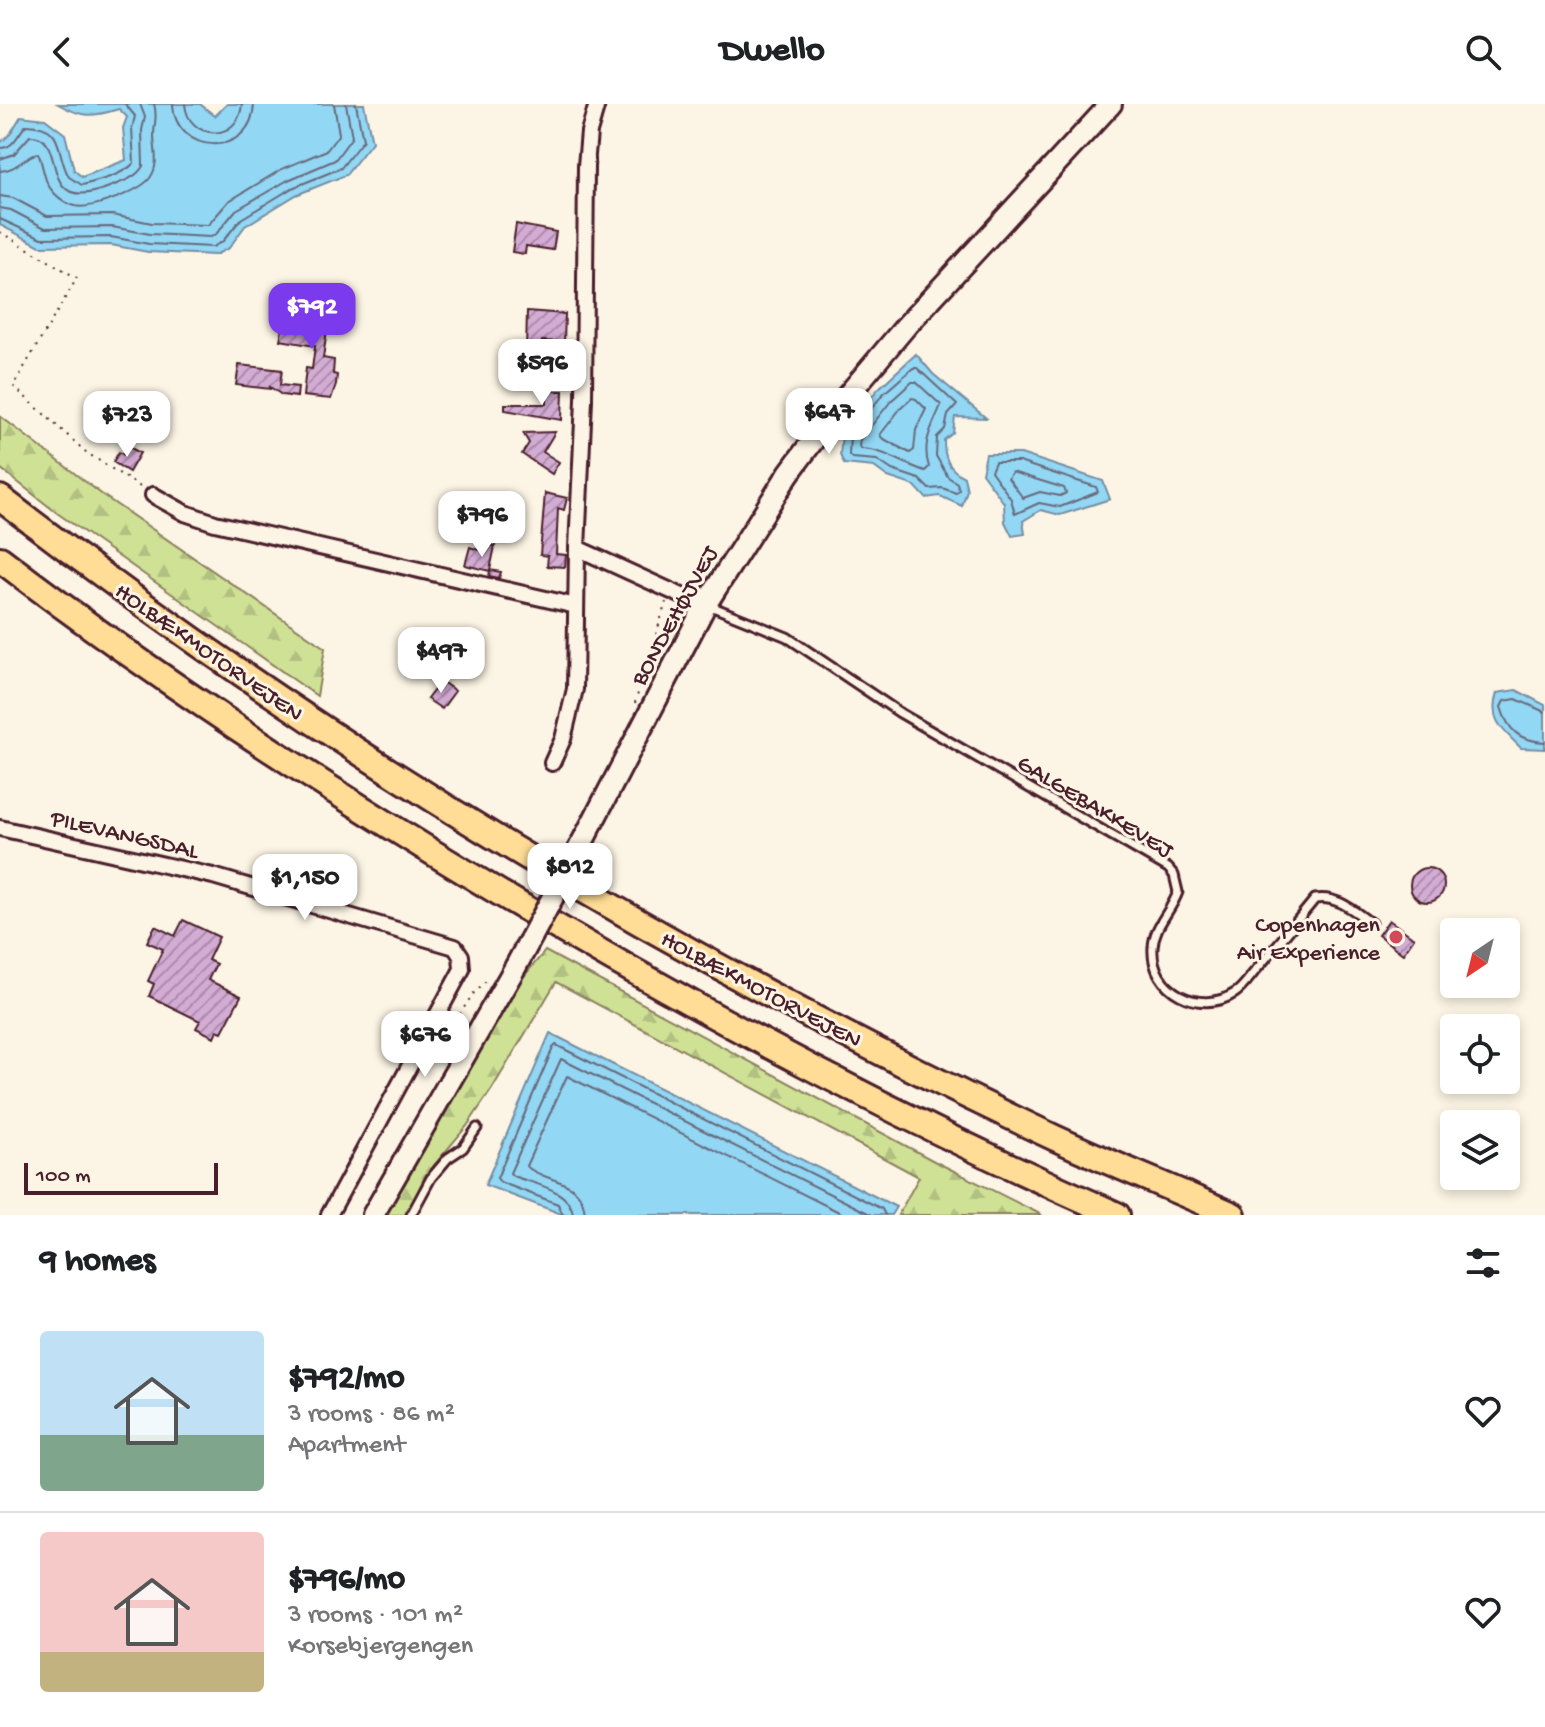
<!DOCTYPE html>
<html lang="en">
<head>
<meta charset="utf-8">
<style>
  body { margin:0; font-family:"Gochi Hand",sans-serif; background:#f6f6f6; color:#202124; height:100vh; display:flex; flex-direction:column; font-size:30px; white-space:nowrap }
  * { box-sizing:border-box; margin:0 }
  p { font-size:26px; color:#757577 }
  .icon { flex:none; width:44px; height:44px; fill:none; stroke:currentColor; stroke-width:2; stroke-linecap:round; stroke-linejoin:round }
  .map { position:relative; height:1111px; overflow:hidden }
  .drawer { display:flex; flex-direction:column; background:#fff; flex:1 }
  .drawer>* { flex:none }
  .needle { width:52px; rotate:215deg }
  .fabs { position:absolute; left:1440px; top:814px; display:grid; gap:16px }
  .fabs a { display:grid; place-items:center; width:80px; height:80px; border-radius:8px; background:#fff; box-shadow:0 4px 12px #0003; font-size:40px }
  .scale { position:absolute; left:24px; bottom:20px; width:194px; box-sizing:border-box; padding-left:8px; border:4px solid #4a1f2b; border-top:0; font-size:22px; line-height:28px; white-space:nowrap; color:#4a1f2b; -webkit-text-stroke:6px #fcf5e5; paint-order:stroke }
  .price { position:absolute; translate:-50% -68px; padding:0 18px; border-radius:16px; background:#fff; color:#222; font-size:26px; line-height:52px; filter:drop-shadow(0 2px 4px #0008) }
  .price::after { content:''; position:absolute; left:50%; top:48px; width:24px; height:18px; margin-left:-12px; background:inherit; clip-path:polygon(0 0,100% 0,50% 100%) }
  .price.on { background:#7c3aed; color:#fff }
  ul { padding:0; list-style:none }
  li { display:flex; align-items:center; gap:24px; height:200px; padding:0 40px }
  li+li { border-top:2px solid #e0e0e0 }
  li span { display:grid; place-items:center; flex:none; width:224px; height:160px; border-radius:8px; color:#555 }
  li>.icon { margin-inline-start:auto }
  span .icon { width:96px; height:96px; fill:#fffc; stroke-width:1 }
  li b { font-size:34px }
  h2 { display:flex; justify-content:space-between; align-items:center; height:96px; padding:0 40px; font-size:34px }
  header { display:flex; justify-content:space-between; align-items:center; height:104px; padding:0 40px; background:#fff; font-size:36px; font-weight:700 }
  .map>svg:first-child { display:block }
</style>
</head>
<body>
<header><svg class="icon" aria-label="back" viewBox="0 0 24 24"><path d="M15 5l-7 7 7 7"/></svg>Dwello<svg class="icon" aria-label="search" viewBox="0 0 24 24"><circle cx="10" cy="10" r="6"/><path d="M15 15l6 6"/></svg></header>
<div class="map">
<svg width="1545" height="1111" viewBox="0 0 1545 1111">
  <defs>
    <pattern id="forest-firs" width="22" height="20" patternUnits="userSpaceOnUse" patternTransform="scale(2)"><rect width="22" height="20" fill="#cee195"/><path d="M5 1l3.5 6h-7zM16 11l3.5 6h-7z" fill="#b2c181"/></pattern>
    <pattern id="building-hatch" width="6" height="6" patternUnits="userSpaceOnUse" patternTransform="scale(2)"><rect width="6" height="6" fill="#d3acd4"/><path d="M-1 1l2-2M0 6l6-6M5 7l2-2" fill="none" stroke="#ad8bac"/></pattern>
  </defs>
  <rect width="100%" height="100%" fill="#fcf5e5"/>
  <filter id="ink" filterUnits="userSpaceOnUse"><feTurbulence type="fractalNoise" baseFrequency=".0125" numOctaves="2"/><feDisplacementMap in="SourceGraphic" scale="16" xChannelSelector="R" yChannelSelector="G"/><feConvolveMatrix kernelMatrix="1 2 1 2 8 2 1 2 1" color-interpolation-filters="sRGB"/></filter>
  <g filter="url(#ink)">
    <path fill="url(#forest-firs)" stroke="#8c8060" stroke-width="2" d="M0,312L104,392L325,544L317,592L57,409L0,364Z
      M545,847L934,1057L1042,1111H898L919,1073L556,878L492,985L467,1022L425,1072L407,1111H383L519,878Z"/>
    <path fill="#92d7f4" stroke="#758da4" stroke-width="2" d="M58,0H200L215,12L227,0H364L372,38L346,71L296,91L245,122L229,144L215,151L148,148L111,141L40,142L0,121V39L10,30L21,12L45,15L65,30L74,66L82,73L126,56L123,24L127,13L119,5C92,13 83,14 58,0Z
      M916,250L933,270L986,314L955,313L953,329L944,336C944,353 948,365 964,373L967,386L962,402L940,392L926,394L915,382L888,373L874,363L844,360L840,351L842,330L878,285Z
      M986,350H1021L1103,377L1110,395L1060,411L1041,406L1023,417L1025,430L1012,432L1005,418L1004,399L982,369Z
      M1516,586L1545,601V645L1521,644C1503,626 1488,616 1497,589Z
      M550,929L896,1103L891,1111H564L485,1081Z"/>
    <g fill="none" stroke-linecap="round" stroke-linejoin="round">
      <path stroke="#67697b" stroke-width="2" d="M173,0C175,52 252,55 254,0
        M185,0C188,37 239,39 242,0
        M0,44C14,44 18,30 26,21C67,22 54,47 69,73L82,81C98,77 123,71 134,59L132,25L135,12L125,0
        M0,55L14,50L30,32C71,30 32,115 112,82C124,77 136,74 143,62L142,26L145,13L140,0
        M0,67C17,66 24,53 38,49C44,62 43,78 54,89C60,95 67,100 75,102C92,106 140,87 150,74C160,60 154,46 154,31C154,19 158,12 154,0
        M0,92L13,94L47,112L112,111L152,119L208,121L229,97L282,65L327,46L339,30L334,0
        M0,104L11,106L45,124L112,123L150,130L211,133L217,129L236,106L288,76L335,56L352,33L346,0
        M0,115L42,134L111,133L149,140L213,143L223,137L241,115L292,84L341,64L363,36L356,0
        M913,264H917L957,301L948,311L945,325L937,333L936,352L948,373L957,379L959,386L956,389L942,384L929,385L919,375L892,366L877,356L852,354L849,351L850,332L883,290Z
        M912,278H916L941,301C933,322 921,338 929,363L925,367C903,360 885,346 862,345L859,342L860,336L891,297Z
        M912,294L916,295L926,305L916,326L914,346L910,349L882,334L880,331L900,305Z
        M995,358H1019L1096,383L1098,388L1060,403L1039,399L1015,410L1011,395L991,367Z
        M1012,368L1064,384L1066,389L1060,392L1040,388L1023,394L1008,374Z
        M1545,608L1516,595L1504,597L1501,603C1508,627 1520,637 1545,638
        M563,1111L558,1100L500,1078L497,1074L553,944L556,941L882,1105L885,1111
        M573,1111C571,1085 533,1080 513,1072L510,1069L561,955L872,1111
        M585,1111C583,1072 548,1081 526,1062L567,972L845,1111"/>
    </g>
    <path fill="url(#building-hatch)" stroke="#4a1f2b" stroke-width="2" d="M516,120L556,128L553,146L526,142L525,150L512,148Z
      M527,207L565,210L564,238L542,237L540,248L526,246Z
      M279,208L338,217V227L327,226L323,254L334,256L333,270L337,271L336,280L331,295L303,292L306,264L312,265L315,242L280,236L283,221L278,220Z
      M239,261L282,266L280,281L298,283L297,293L282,291L270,283V285L236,281Z
      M547,287H563L562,316L505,306V300H547Z
      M555,328L543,348L559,358L552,370L522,350L529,339L523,329Z
      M129,343L140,349L129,368L113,358L119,348L124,351Z
      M545,389L567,394L564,406L558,404L556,450L566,451L565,463L547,462L548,452L540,451Z
      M481,439L495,442L490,466L501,468L499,474L489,472L490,467L465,461L470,443L479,446Z
      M441,577L455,587L442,605L427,595Z
      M1410 781a17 17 0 1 1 34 0a17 17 0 1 1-34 0Z
      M183,816L219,833L208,856L216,860L208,876L241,892L222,928L217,926L214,933L196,924L200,917L149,892L154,880L148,877L163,845L147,838L155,822L175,832Z
      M1389,816L1414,834L1403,850L1378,831Z"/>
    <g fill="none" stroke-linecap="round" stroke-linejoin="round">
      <g stroke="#4a1f2b" stroke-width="13">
        <path id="lane" d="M708,501L787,533L900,609L1168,764L1174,771L1178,788C1171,808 1154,821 1153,843C1150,887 1200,912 1235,889C1243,884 1249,874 1256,866C1276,843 1295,819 1315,795C1337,791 1354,807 1371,819
          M411,1111L431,1074L448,1054L463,1044L477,1024"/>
      </g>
      <g stroke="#4a1f2b" stroke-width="20">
        <path id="street" d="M153,391L185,409L215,419L576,502
          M577,444L693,497L706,500
          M552,659L563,635L575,585L577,444L584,296L586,62L589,28L597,0
          M0,724L213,772L455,843L461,852L462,865L329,1111"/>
      </g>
      <g stroke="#4a1f2b" stroke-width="26">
        <path id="secondary" d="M586,731L706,500L789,369L837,304L906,222L1111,0
          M373,1111L516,862"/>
      </g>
      <g stroke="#4a1f2b" stroke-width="30">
        <path id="highway" d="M0,394C327,646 682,858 1055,1034C1114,1061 1174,1085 1233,1111
          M0,455C138,561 284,657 432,748C652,883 881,1007 1117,1111"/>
      </g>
      <path stroke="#4a1f2b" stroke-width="2" stroke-dasharray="2 6" stroke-linecap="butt" d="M0,128L77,174L13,282L87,349L142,384
        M635,599L666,498
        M429,957L473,890L488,875"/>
      <use href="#lane" stroke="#fcf5e5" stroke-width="7"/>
      <use href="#street" stroke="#fcf5e5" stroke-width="14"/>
      <use href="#secondary" stroke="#fcf5e5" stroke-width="20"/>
      <use href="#highway" stroke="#ffdd96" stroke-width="24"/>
      <g stroke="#4a1f2b" stroke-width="26" stroke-linecap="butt">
        <path id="secondary-bridge" d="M516,862L586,731"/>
      </g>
      <use href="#secondary-bridge" stroke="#fcf5e5" stroke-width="20"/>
    </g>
  </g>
  <circle fill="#d1495b" stroke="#fcf5e5" stroke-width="3" cx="1396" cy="833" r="8"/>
  <g text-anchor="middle" stroke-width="6" stroke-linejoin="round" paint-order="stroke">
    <g font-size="24" fill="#4a1f2b" stroke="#fcf5e5">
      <text transform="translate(673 511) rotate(-61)" y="8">BONDEHØJVEJ</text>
      <text transform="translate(210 547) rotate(35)" y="8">HOLBÆKMOTORVEJEN</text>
      <text transform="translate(1096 701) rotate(31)" y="8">GALGEBAKKEVEJ</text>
      <text transform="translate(125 729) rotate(13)" y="8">PILEVANGSDAL</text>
      <text transform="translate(762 884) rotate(28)" y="8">HOLBÆKMOTORVEJEN</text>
    </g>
    <g font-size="24" fill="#4a1f2b" stroke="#fcf5e5" text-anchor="end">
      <text x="1380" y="827">Copenhagen<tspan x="1380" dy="28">Air Experience</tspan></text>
    </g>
  </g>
</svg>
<div class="fabs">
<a><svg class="needle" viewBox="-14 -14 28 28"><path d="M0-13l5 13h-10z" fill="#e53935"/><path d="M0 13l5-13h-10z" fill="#757577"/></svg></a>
<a><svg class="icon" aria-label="locate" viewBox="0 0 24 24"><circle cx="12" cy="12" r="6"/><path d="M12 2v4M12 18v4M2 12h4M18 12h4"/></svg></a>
<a><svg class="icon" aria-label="layers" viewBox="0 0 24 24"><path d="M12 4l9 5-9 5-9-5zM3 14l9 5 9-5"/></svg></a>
</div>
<div class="scale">100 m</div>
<b class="price on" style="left:312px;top:247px">$792</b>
<b class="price" style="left:542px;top:303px">$596</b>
<b class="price" style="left:829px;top:352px">$647</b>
<b class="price" style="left:127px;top:355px">$723</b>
<b class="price" style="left:482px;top:455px">$796</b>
<b class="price" style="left:441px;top:591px">$497</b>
<b class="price" style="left:570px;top:807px">$812</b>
<b class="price" style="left:305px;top:818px">$1,150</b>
<b class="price" style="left:425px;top:975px">$676</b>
</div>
<section class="drawer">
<h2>9 homes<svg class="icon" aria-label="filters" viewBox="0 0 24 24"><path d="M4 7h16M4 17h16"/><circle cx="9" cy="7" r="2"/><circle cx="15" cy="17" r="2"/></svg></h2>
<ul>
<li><span style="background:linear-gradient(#bfe0f5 65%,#7fa58c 0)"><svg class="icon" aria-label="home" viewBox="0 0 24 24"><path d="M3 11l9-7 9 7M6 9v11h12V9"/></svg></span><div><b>$792/mo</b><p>3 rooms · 86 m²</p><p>Apartment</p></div><svg class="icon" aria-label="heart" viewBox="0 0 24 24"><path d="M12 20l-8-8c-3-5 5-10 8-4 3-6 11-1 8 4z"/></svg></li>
<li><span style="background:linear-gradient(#f6c9c9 75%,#c2b280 0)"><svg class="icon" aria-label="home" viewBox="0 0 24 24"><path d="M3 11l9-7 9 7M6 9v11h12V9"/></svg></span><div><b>$796/mo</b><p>3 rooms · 101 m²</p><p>Korsebjergengen</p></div><svg class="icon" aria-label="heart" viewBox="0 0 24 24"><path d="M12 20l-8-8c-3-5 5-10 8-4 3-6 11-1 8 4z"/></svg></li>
</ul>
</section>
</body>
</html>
